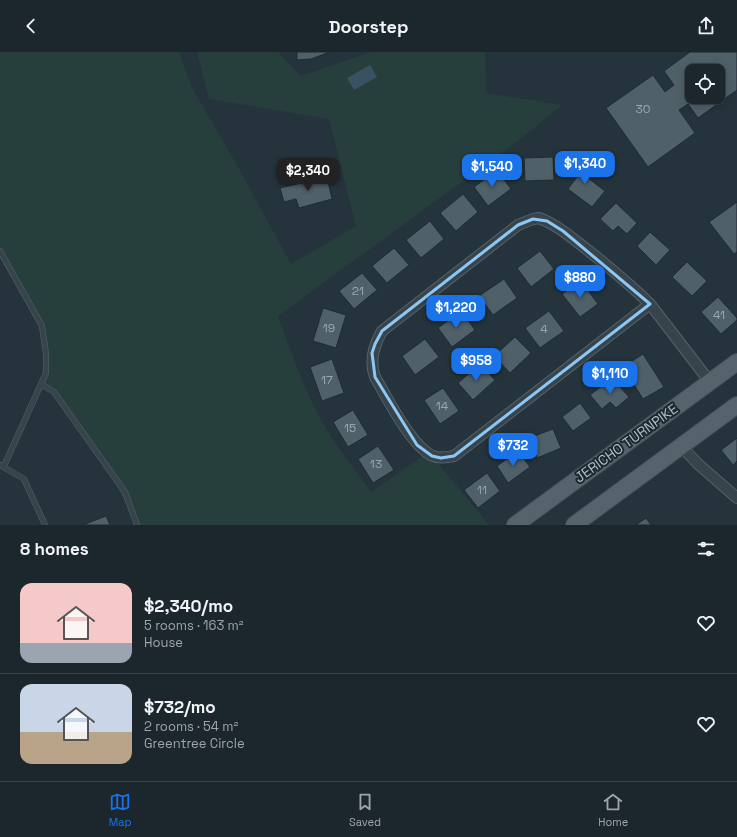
<!DOCTYPE html>
<html lang="en">
<head>
<meta charset="utf-8">
<style>
  body { margin:0; font-family:"Space Grotesk",sans-serif; background:#283239; color:#f1f3f6; height:100vh; display:flex; flex-direction:column; font-size:15px; white-space:nowrap }
  * { box-sizing:border-box; margin:0 }
  p { font-size:13px; color:#a0a5aa }
  .icon { flex:none; width:22px; height:22px; fill:none; stroke:currentColor; stroke-width:2; stroke-linecap:round; stroke-linejoin:round }
  .map { position:relative; height:473px; overflow:hidden }
  .panel { display:flex; flex-direction:column; background:#1b262d; flex:1 }
  .panel>* { flex:none }
  .controls { position:absolute; left:685px; top:12px; display:grid; gap:8px }
  .controls a { display:grid; place-items:center; width:40px; height:40px; border-radius:8px; background:#1b262d; box-shadow:0 2px 10px #0003,0 0 0 1px #394349; font-size:20px }
  .price { position:absolute; translate:-50% -34px; padding:0 9px; border-radius:8px; background:#1a73e8; color:#fff; font-size:13px; line-height:26px; filter:drop-shadow(0 1px 2px #0008) }
  .price::after { content:''; position:absolute; left:50%; top:24px; width:12px; height:9px; margin-left:-6px; background:inherit; clip-path:polygon(0 0,100% 0,50% 100%) }
  .price.active { background:#222; color:#fff }
  ul { padding:0; list-style:none }
  li { display:flex; align-items:center; gap:12px; height:100px; padding:0 20px }
  li+li { border-top:1px solid #394349 }
  li span { display:grid; place-items:center; flex:none; width:112px; height:80px; border-radius:12px; color:#555 }
  li>.icon { margin-inline-start:auto }
  span .icon { width:48px; height:48px; fill:#fffc; stroke-width:1 }
  li b { font-size:17px }
  h2 { display:flex; justify-content:space-between; align-items:center; height:48px; padding:0 20px; font-size:17px }
  header { display:flex; justify-content:space-between; align-items:center; height:52px; padding:0 20px; background:#1b262d; font-size:18px; font-weight:700 }
  .tab-bar { display:flex; justify-content:space-around; align-items:center; height:56px; border-top:1px solid #394349; background:#1b262d; font-size:11px; color:#a0a5aa }
  .tab-bar a { display:grid; justify-items:center; gap:2px }
  .tab-bar .active { color:#1a73e8 }
  .map>svg:first-child { display:block }
</style>
</head>
<body>
<header><svg class="icon" aria-label="back" viewBox="0 0 24 24"><path d="M15 5l-7 7 7 7"/></svg>Doorstep<svg class="icon" aria-label="share" viewBox="0 0 24 24"><path d="M12 15V3M7 8l5-5 5 5M5 13v7h14v-7"/></svg></header>
<div class="map">
<svg width="737" height="473" viewBox="0 0 737 473">
  <rect width="100%" height="100%" fill="#24333c"/>
  <path fill="#273f3c" d="M0,0H179L192,36L237,113L291,212L356,174L329,67L209,47L197,0H278L301,24L371,0H485L486,41L562,53L518,89L278,264C290,297 302,332 319,364C332,389 354,416 371,440L428,400L432,404L489,473H137L108,418L77,370L41,327L47,308L38,272L0,199Z"/>
  <path fill="#385262" d="M370,13L377,25L354,38L347,26Z"/>
  <path fill="#4f6069" stroke="#1f2b33" fill-rule="evenodd" d="M297,0H330L311,7L297,8Z
    M690,0H737V38L698,66L688,52L679,58L695,81L648,115L606,56L653,23L665,40L674,33L664,19ZM692,19H718V45H692Z
    M553,105L554,128L525,129L524,106Z
    M579,108L589,116L584,123L605,139L592,155L568,137L577,125L570,120Z
    M497,118L511,137L488,154L474,135Z
    M327,125L332,147L299,156L296,147L284,150L280,136Z
    M463,142L478,160L456,179L440,161Z
    M737,150V200L734,202L709,170Z
    M616,151L637,171L627,182L618,174L613,179L600,167Z
    M430,169L444,187L421,206L406,188Z
    M650,180L670,198L656,213L637,194Z
    M394,196L409,213L387,231L372,214Z
    M540,199L554,217L531,235L517,216Z
    M687,210L707,229L692,244L672,225Z
    M362,221L377,238L354,257L339,239Z
    M504,227L517,246L493,263L479,244Z
    M581,229L598,252L580,265L562,242Z
    M718,245L737,266V268L721,282L701,260Z
    M323,256L346,263L336,296L313,289Z
    M461,259L475,278L452,295L438,276Z
    M549,259L564,279L540,296L525,276Z
    M515,285L531,301L510,321L494,304Z
    M425,287L439,305L415,323L402,304Z
    M643,302L664,335L643,347L623,315Z
    M332,307L344,341L322,349L310,315Z
    M480,312L495,328L473,348L458,331Z
    M612,326L629,345L616,356L610,350L602,357L590,343Z
    M443,336L459,359L440,372L424,348Z
    M580,351L591,366L573,379L562,365Z
    M353,358L368,383L348,395L333,370Z
    M553,377L561,396L537,406L529,386Z
    M737,386V409L733,413L721,398Z
    M378,394L394,418L373,431L358,407Z
    M518,399L530,415L508,431L497,414Z
    M487,421L500,439L478,456L464,438Z
    M106,464L110,473H83Z
    M646,466L651,473H636Z"/>
  <g fill="none" stroke-linecap="round" stroke-linejoin="round">
    <g stroke="#56626a" stroke-width="6">
      <path id="lane" d="M0,199L42,274L46,302V321L4,414
        M41,332L54,340L125,440L137,473
        M0,413L24,427L45,473"/>
    </g>
    <g stroke="#56626a" stroke-width="12">
      <path id="street" d="M539,166C558,173 573,187 589,199C610,216 631,233 650,252L454,404C447,405 440,407 433,404C412,395 387,346 375,325C369,309 374,293 382,279L518,173L533,167Z
        M650,252L710,330
        M681,394L698,412L737,446"/>
    </g>
    <g stroke="#445058" stroke-width="18">
      <path id="primary" d="M515,473L737,310
        M574,473L737,353"/>
    </g>
    <use href="#lane" stroke="#37444c" stroke-width="5"/>
    <use href="#street" stroke="#37444c" stroke-width="10"/>
    <use href="#primary" stroke="#55636c" stroke-width="16"/>
  </g>
  <path fill="none" stroke="#8bc8f5" stroke-width="3" stroke-linejoin="round" d="M533,167L547,169L563,179L650,252L454,404L441,406L432,404L417,393L375,325L372,301L375,292L382,279L518,173Z"/>
  <g text-anchor="middle" stroke-width="4" stroke-linejoin="round" paint-order="stroke">
    <g font-size="12" fill="#9aa7b0">
      <text x="643" y="61">30</text>
      <text x="358" y="243">21</text>
      <text x="719" y="267">41</text>
      <text x="329" y="280">19</text>
      <text x="544" y="281">4</text>
      <text x="327" y="332">17</text>
      <text x="442" y="358">14</text>
      <text x="350" y="380">15</text>
      <text x="376" y="416">13</text>
      <text x="482" y="442">11</text>
    </g>
    <g font-size="14" fill="#b3bfc7" stroke="#1d2931">
      <text transform="translate(626 391) rotate(-36)" y="5">JERICHO TURNPIKE</text>
    </g>
  </g>
</svg>
<div class="controls">
<a><svg class="icon" aria-label="locate" viewBox="0 0 24 24"><circle cx="12" cy="12" r="6"/><path d="M12 2v4M12 18v4M2 12h4M18 12h4"/></svg></a>
</div>
<b class="price" style="left:585px;top:133px">$1,340</b>
<b class="price" style="left:492px;top:136px">$1,540</b>
<b class="price active" style="left:308px;top:140px">$2,340</b>
<b class="price" style="left:580px;top:247px">$880</b>
<b class="price" style="left:456px;top:277px">$1,220</b>
<b class="price" style="left:476px;top:330px">$958</b>
<b class="price" style="left:610px;top:343px">$1,110</b>
<b class="price" style="left:513px;top:415px">$732</b>
</div>
<section class="panel">
<h2>8 homes<svg class="icon" aria-label="filters" viewBox="0 0 24 24"><path d="M4 7h16M4 17h16"/><circle cx="9" cy="7" r="2"/><circle cx="15" cy="17" r="2"/></svg></h2>
<ul>
<li><span style="background:linear-gradient(#f6c9c9 75%,#9aa5b1 0)"><svg class="icon" aria-label="home" viewBox="0 0 24 24"><path d="M3 11l9-7 9 7M6 9v11h12V9"/></svg></span><div><b>$2,340/mo</b><p>5 rooms · 163 m²</p><p>House</p></div><svg class="icon" aria-label="heart" viewBox="0 0 24 24"><path d="M12 20l-8-8c-3-5 5-10 8-4 3-6 11-1 8 4z"/></svg></li>
<li><span style="background:linear-gradient(#c9d6e8 60%,#b9a48a 0)"><svg class="icon" aria-label="home" viewBox="0 0 24 24"><path d="M3 11l9-7 9 7M6 9v11h12V9"/></svg></span><div><b>$732/mo</b><p>2 rooms · 54 m²</p><p>Greentree Circle</p></div><svg class="icon" aria-label="heart" viewBox="0 0 24 24"><path d="M12 20l-8-8c-3-5 5-10 8-4 3-6 11-1 8 4z"/></svg></li>
</ul>
</section>
<nav class="tab-bar">
<a class="active"><svg class="icon" aria-label="map" viewBox="0 0 24 24"><path d="M3 6l6-2 6 2 6-2v14l-6 2-6-2-6 2zM9 4v14M15 6v14"/></svg>Map</a>
<a><svg class="icon" aria-label="saved" viewBox="0 0 24 24"><path d="M7 4h10v16l-5-4-5 4z"/></svg>Saved</a>
<a><svg class="icon" aria-label="home" viewBox="0 0 24 24"><path d="M3 11l9-7 9 7M6 9v11h12V9"/></svg>Home</a>
</nav>
</body>
</html>
